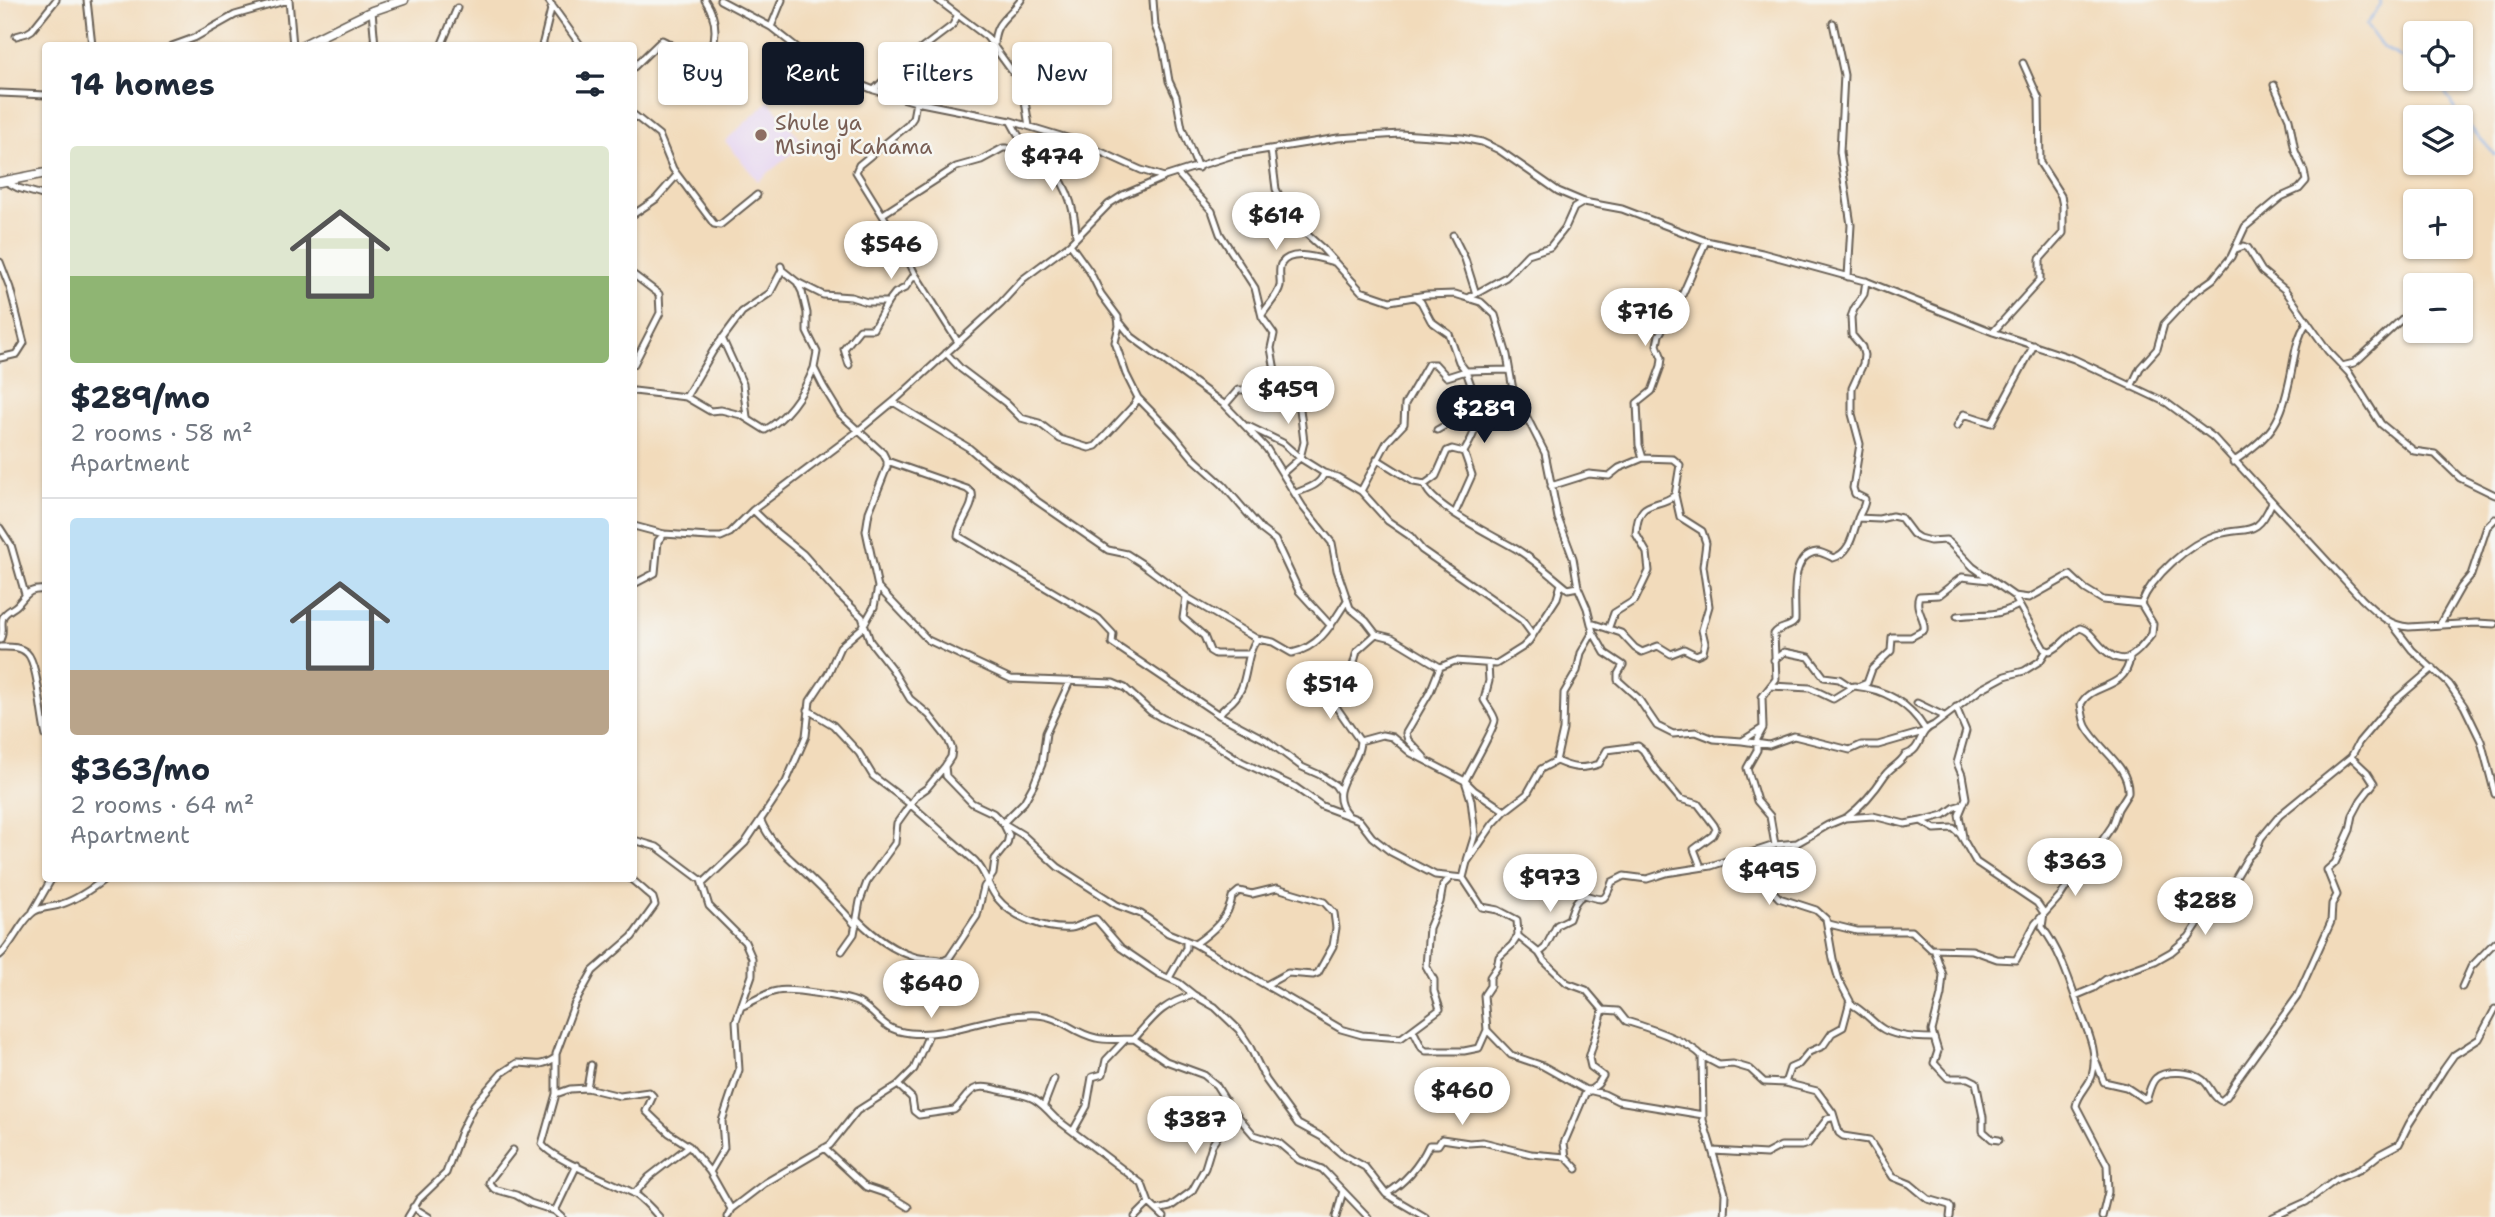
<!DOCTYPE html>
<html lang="en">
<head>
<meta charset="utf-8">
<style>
  body { margin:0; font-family:"Shantell Sans",sans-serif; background:#f2f2f3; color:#1f2937; height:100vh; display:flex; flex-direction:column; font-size:26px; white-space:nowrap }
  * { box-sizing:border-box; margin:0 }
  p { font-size:23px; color:#747a83 }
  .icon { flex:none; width:38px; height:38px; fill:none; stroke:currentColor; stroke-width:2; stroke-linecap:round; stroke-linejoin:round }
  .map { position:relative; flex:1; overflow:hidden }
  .panel { position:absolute; left:42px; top:42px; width:595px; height:840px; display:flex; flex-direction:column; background:#fff; border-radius:7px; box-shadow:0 2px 5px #0004 }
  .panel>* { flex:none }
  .guide { position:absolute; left:658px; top:42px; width:665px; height:63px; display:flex; gap:14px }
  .tools { position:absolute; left:2403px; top:21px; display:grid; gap:14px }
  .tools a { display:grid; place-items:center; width:70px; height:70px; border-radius:7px; background:#fff; box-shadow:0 2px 5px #0004; font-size:35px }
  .price { position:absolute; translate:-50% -60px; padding:0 16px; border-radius:24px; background:#fff; color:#222; font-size:23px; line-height:46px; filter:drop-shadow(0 2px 4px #0008) }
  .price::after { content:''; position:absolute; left:50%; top:42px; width:21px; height:16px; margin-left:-10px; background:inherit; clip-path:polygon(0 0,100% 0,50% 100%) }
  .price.selected { background:#111827; color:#fff }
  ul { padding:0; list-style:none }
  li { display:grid; align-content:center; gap:14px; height:371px; padding:0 28px }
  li+li { border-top:2px solid #e0e1e3 }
  li span { display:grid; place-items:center; height:217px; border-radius:7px; color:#555 }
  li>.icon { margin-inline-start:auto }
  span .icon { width:126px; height:126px; fill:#fffc; stroke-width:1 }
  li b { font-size:30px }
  h2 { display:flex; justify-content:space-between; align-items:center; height:84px; padding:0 28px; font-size:30px }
  .pill { padding:0 24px; border-radius:7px; background:#fff; box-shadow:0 2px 5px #0004; font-size:24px; line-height:63px }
  .pill.selected { background:#111827; color:#fff }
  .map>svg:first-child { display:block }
</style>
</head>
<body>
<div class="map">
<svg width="2495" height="1217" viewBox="0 0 2495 1217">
  <rect width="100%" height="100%" fill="#f6f6f2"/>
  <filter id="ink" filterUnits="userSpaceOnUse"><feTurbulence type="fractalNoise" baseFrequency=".0143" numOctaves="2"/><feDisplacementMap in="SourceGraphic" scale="14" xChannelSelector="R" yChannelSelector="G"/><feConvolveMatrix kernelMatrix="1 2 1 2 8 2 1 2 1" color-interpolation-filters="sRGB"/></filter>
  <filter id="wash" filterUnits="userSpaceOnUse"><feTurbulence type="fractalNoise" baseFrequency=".00686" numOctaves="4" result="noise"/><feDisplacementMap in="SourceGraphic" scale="28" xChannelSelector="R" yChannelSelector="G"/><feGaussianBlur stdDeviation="1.57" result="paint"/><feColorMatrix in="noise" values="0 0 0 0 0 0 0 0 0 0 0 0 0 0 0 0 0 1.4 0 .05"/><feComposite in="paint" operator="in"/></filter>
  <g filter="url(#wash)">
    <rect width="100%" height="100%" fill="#f2dbbb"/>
    <path fill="#e5d3f1" d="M769,101L804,144L758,181L725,141Z"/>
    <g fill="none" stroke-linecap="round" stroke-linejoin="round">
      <path stroke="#80afea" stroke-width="2" d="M2380,0L2381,5L2366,25L2382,47L2415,65
        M2437,79L2457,112L2495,155"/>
    </g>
  </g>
  <g filter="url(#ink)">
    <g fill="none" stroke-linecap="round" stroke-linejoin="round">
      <g stroke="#675f54" stroke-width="9">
        <path id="street" d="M87,0L92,46
          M289,0L293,46
          M548,0L581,46
          M720,0L771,27L823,68L846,79L874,90L916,102L1011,121L1077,141L1141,170L1164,177L1233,155L1338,138L1400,134L1462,138L1482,142L1499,150L1558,191L1584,202L1622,209L1706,241L1762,253L1868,282L1993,332L2074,359L2167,403L2213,437L2362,599C2377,613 2389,626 2409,627L2476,623L2495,624
          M938,0L987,37L1017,78L1023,89L1029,126
          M1153,0L1155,26L1163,46L1169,81L1176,96L1182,128L1198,168
          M372,11L375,46
          M1833,23L1844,75L1840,152L1851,225L1848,277
          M771,27L782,0
          M16,36L27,33L32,30L56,0
          M172,46L194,38L235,15L288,0
          M441,46L457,8
          M542,46L552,5
          M994,46C994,21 1007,19 1021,0
          M634,67L662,40C676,46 688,60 704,61C719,42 718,20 705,0
          M874,90L896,68L953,25L957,16
          M0,93L46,95
          M916,102L913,118L908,125L859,165L856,172L901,245L915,274L958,342
          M634,115L659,135L673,169L714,224L720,225L757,195
          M1011,122C1016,131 1021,142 1029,149C1033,152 1038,154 1043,158C1065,179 1075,206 1076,236
          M1271,150L1276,189L1290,219L1322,248L1361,291L1390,301L1426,295L1455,294L1481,302L1495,315L1507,355L1513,390L1545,453L1558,518L1573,558L1578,587L1587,608L1593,632L1581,653L1577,671L1564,693L1563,730L1556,761L1541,769L1527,794L1505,811L1493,824L1467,862L1463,878
          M1178,174L1212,211L1220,234L1255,288L1262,317L1274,334L1271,348L1277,382L1266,390H1238L1225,405
          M5,181L18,188L46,196
          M634,214L656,199L677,175
          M883,214L956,167L981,160L1003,148H1007L1015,153L1028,148
          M1453,235L1465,259L1476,294
          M1070,244L1090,272L1101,294L1118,317L1119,326L1115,342L1126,374L1138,398L1175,436L1193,458L1223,485L1262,530L1275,540L1299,591L1331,626
          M2236,249L2244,246L2248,248L2262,271L2285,290L2328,351L2349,373L2381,424L2414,451L2435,454L2460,478L2495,495
          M0,262L10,288L24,343L17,354L0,358
          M634,275L659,294L660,313L634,364
          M797,282L823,295L851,297L867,302H888
          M1415,297L1421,302L1431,321L1449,334L1459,362L1466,371L1509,370
          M1470,297L1506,277L1528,254L1550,247L1565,228L1574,208L1584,202
          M1262,315C1267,306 1278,296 1280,286C1281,280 1278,270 1281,264C1291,248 1321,259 1334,262
          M1119,321L1132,337L1225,405L1267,449L1303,507L1332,543L1337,570L1350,608L1366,621L1376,634L1392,638L1440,667L1455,661L1496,664L1523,647L1529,641L1557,598L1561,584
          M1993,332L2040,280V259L2063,233V206L2061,196L2040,163L2039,99L2023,63
          M722,338L743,384L747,417
          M946,353L961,369L1006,403L1021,418L1039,423L1060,439L1089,448L1096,446L1134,405L1138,398
          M849,365L844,349L860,329H873L888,302L895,293L905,288L915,274
          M2342,366L2354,363L2361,357L2405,316
          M1278,381L1300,409L1304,442L1300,458L1283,473
          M2131,387L2140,368L2157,349L2164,324L2192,294L2213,279L2231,257L2245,227L2281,197L2299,189L2306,181L2304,171L2295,151L2289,119L2274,85
          M634,391L686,397L710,411L721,410L741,415L765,430C788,417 804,392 814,368
          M686,397L713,351L742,312L770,293L782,270
          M893,402L969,448L989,465L1013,480L1037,501L1108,550L1127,554L1141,563L1188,598L1257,639L1273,642L1292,653C1320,647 1332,624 1346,602
          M1248,426L1283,443L1300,458L1324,473L1337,477L1361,491L1388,521L1410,536L1422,550L1522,620L1533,635
          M1957,426L1964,414L1992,423L2034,345
          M1437,430L1457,419L1479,412
          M1643,458L1639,445L1637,403L1652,391L1661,366L1662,358L1657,345L1659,335L1680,300L1706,241
          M1377,459L1414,482L1425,484L1436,476L1447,451L1452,449L1464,452
          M887,461L967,489L972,493C975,508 959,521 958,536L1099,619L1113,634L1112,643L1219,715L1266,740L1302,767L1320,775L1335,785L1339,791
          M2233,462C2274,434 2281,422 2291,374C2295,354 2296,339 2307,322
          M1425,484C1427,505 1503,540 1521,552C1538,563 1553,577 1568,589L1578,587
          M1551,486L1589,474L1609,476L1619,468L1643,458L1673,459L1680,465L1675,495C1657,510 1638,496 1636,534L1647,553L1649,571L1635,600L1614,613L1609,627
          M1361,491L1387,442L1404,424L1405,404L1428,364H1435L1447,377L1466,371C1479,409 1486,415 1464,452L1472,475L1455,513
          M1296,493C1307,488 1320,486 1324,473
          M753,510L777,533L803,554L840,596L862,617L870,641L892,669L910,699L929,715L948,739L952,749L951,757L945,766L927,788L917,795L897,823L895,843L867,882L860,901L854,934L842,951
          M1858,518L1879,519L1892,516L1901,518L1913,534L1919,538L1930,541L1946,540L1951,544L1973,567L2014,596L2029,598L2070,575L2085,589L2103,600L2141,604
          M634,526L664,534L709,537H721L730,533L753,510L858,431L893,402L1001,303L1023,279L1070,244L1109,204L1123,195L1163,178
          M0,528L11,545L25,594
          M634,584L655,573L658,541L664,534
          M878,587L928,640L1011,679L1113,683L1125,688L1150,711L1162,718L1209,740L1242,762L1295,787L1322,806L1359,820L1372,837L1391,852L1435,875L1463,878L1482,907L1498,910L1517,920L1518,936L1539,953L1545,948L1557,925L1569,919C1573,909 1574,900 1584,895C1604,900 1604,904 1612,882L1624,876L1647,879L1666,873L1711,866L1775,845L1797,843L1828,825L1845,818L1873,816L1905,824L1921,821L1935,829L1953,828L1960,834L1976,862L2037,903L2044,913L2042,927C2059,949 2068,976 2077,1002C2084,1026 2100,1049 2092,1076C2088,1087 2078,1094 2076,1106L2107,1165L2108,1192L2102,1217
          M2014,596L2044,649L2050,651C2062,647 2068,634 2080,628C2088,630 2091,635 2097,642C2121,670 2132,660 2152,634L2153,624L2141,604C2152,576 2188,544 2216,535C2247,525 2256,540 2272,502
          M1186,597L1183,618L1204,636L1210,651L1215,654H1249
          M1957,616C1985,612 1990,619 2019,605
          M1591,623L1621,633L1635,648L1642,652L1658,646L1671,654L1684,649L1696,655L1703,652L1705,643L1702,630L1709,606L1703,566L1706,543L1702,531L1680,517L1675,495
          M2392,624L2412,650L2449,684L2464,706L2481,741L2495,794
          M2440,624L2461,587L2471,575L2487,527L2495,519
          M1593,632L1605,653L1623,665L1618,674V680L1638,698L1657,726L1673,734L1696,732L1714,739L1742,741L1761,729
          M0,640C5,631 0,625 3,617C6,611 13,609 17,605C27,594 29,588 46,590
          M0,647C9,647 20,646 27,653C38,663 41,718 46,736
          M1774,660L1784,652L1809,657L1824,677L1839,679L1851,687
          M1771,686L1810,688L1833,699L1854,686C1885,689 1909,703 1925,729
          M1860,686L1867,683L1872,669L1891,651L1892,637H1911L1924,630C1926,619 1914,609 1919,596L1939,595L1962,577L1989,580
          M1917,703L1944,716
          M1956,707L1966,731L1957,763L1962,775L1966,798L1959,815L1963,837
          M808,710L833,725L859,753L873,776L910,804L975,861C986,872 988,887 997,898C1013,918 1046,930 1071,928C1080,927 1087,920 1096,919L1121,948L1159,974L1179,983L1194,995
          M1219,715C1226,703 1233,706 1241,689C1248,673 1246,654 1257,639
          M1360,741L1382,735L1392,737L1411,753L1465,781L1474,790L1505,811
          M1742,741L1769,745L1794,736L1850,750L1861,745H1878L1923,732
          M1424,757L1408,740L1406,733L1430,692L1440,667
          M1556,761C1572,768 1581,770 1599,764L1607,750L1638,746L1643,750L1655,769L1680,799L1698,804L1714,825L1716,829L1713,835L1694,849L1701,867
          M945,766L946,776L972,803L993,813L1003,823L1023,835L1058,867L1117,905L1141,914L1168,933L1195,944L1341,1029L1362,1035L1401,1038L1440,1009L1434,991V980L1426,966L1429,928L1440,902L1443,885L1450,878
          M1347,814C1325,788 1359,768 1360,741L1337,708L1335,698L1339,684L1353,666L1357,651L1376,634
          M1847,817C1863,805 1874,792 1885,775C1891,767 1900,764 1905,755C1924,749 1916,732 1934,725L1981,689L2005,676L2024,671L2040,661L2047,650
          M761,821C770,842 783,852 799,867C819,886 839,905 856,926
          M1921,821L1944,815L1955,807L1962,805
          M634,840L657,847L701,880L709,906L745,942L752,958V975L736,1021L739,1070L722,1121L724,1148L710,1172L731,1209
          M1775,845L1770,816L1757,801L1747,768L1757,750V739L1763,728L1762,697L1776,679L1774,634C1779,626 1790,629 1795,621C1796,603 1788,555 1817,552C1822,552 1829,556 1833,558C1852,553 1853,530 1859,516C1862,509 1865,506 1865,499L1855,494L1853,488L1860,444L1852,414V388L1863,364L1864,355L1862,347L1852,335L1851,317L1854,309L1864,294L1866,281
          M1741,857L1779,898L1816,910L1826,919L1833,959L1839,980L1850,1001L1843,1027L1832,1033L1823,1046L1809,1052L1799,1064L1790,1068L1785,1083
          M1467,860L1475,834L1471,800L1465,781C1469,772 1496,725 1495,720C1494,714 1487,706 1484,700L1489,681L1488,664
          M630,878L653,898L655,905L632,937L593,971L574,1005L556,1054V1094L542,1144C551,1159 615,1183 635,1194C644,1200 652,1209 659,1217
          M703,883L745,843L786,782L806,736L810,701L828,674L840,647L862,628L874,607L878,587L866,531L869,512L887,467V461L883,453L840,414L823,386L814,368L817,352L807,332V313L802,292L797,282L782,270L781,266
          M33,911L52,878
          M858,920C875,937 892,950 915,957C925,960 934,958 943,961L949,958L977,916L984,887L993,874L995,859L1007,844L1009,835L1003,823L1024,802L1034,784L1042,764L1046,733L1070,681
          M1829,924L1857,931H1912L1931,949L1972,950L1997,959L2016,960L2035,924L2061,895L2077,870L2095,851L2112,826L2118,809L2128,793C2130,766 2098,749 2086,726C2083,719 2082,711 2081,704C2092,682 2125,692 2130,658
          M1195,944C1212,932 1229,918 1232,897L1239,891L1252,894L1277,888L1324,902L1334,913L1336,928L1333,946L1318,973L1313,975L1288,973L1266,985
          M1934,949L1943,975L1941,995L1932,1031L1938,1051L1934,1063L1948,1078H1968L1976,1082L1983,1117V1131L1992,1139L1999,1140
          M1539,953L1544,961L1567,983L1586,990L1603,1010L1618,1011L1626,1021C1646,1027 1687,1040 1702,1056L1703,1120L1725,1193L1724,1217
          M0,955C13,943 22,919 35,911C44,906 53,908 62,904C78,899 93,888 106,878
          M1169,978L1186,948V941
          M2462,987L2471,967L2495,942
          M2075,996L2094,988L2106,979L2155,961L2171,952L2189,937L2199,922L2203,909L2228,891L2248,857L2257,848L2261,838L2280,815L2351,757L2359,742L2392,703L2433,668
          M1849,1003C1862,1009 1869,1019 1880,1027C1893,1037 1918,1038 1934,1038
          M743,1006C754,1001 765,993 777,991C789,988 850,997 861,1004C881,1017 882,1030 910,1033C950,1037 987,1016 1026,1015C1062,1013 1068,1032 1096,1038C1108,1041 1122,1039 1134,1039
          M1413,1030L1422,1048L1426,1051H1464L1479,1048L1487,1030L1484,995L1490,986V977L1497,967L1499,957L1512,945L1518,936
          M1487,1030L1511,1055L1543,1066L1584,1089L1604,1094L1618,1101L1703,1115
          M1702,1056L1719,1065L1733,1064L1750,1069L1764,1082L1785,1083L1817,1091L1833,1113L1839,1133L1843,1136L1869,1140L1893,1177L1910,1184L1928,1199L1949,1205L1951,1208L1950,1217
          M2095,1059L2104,1082L2126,1087L2144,1099L2147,1098C2149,1092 2151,1082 2156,1078C2166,1069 2194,1072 2203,1080C2211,1087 2212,1097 2221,1101L2227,1096L2236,1081L2297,997L2331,922L2332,904L2337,895L2327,870L2335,863L2350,830L2353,815L2361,800L2374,783L2367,772L2351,757
          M898,1085L912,1098L914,1111L919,1115L954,1110C962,1104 967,1091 977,1088C984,1086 992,1088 999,1090C1030,1097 1032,1093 1055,1118L1142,1184L1149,1203L1135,1217
          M587,1088L591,1065
          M556,1094L570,1089L587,1088L620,1096L649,1092L653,1096L646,1111L669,1133L689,1146L710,1172
          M1044,1105L1054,1079
          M1073,1131L1087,1106L1092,1077L1103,1074L1106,1060L1125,1040
          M824,1148L866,1187L887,1194L908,1207
          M513,1150L490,1180L489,1183L494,1189L516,1195L530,1203L555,1211
          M1713,1151L1766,1154L1781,1146H1801L1808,1144L1827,1119L1834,1117
          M1577,1169L1566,1157L1564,1143L1585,1094L1598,1084L1603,1076L1591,1067L1589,1058L1603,1010
          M634,1194L649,1177L689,1146
          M1386,1194C1406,1182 1419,1166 1429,1145H1438L1442,1139L1469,1143L1483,1142L1531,1154L1566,1157
          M1149,1203L1164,1217
          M413,1207L429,1217
          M1157,1210L1170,1207L1192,1191L1205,1168L1212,1145L1234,1112
          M408,1217L419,1199L446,1173L461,1131L474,1105L502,1073L517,1063C533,1063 540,1068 555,1058
          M562,1217L555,1211L577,1165
          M727,1217L731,1209L765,1183L830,1145L857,1111L898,1085L914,1069L929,1034
          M1336,1217L1343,1191
          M1368,1217L1322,1169L1299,1160L1279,1143L1254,1135L1229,1106L1216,1085L1204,1075L1166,1061L1134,1039C1154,1016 1163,1003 1194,995L1215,1007L1239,1030L1249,1045L1266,1080L1298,1124L1322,1137L1343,1155L1365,1167L1386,1194L1425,1217
          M2273,1217L2306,1202L2337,1179L2361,1169L2380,1154L2399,1144L2409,1124L2444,1069L2454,1055L2479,1039L2495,1009"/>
      </g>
      <g stroke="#675f54" stroke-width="11">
        <path id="secondary" d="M301,46L372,11L404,0
          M0,182L46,173"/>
      </g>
      <use href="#street" stroke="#fff" stroke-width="5"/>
      <use href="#secondary" stroke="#fff" stroke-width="8"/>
    </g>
  </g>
  <circle fill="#8d6e63" stroke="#f6f6f2" stroke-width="2.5" cx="761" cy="135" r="7"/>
  <g text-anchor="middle" stroke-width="5" stroke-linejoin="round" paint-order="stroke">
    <g font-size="21" fill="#785e54" stroke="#f6f6f2" text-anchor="start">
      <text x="775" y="130">Shule ya<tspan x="775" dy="24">Msingi Kahama</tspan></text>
    </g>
  </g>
</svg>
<div class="tools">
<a><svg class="icon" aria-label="locate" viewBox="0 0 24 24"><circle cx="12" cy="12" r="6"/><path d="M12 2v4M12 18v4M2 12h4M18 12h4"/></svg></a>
<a><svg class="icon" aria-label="layers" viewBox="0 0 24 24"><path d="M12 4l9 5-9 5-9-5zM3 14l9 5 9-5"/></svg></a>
<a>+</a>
<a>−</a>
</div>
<b class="price" style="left:1052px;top:193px">$474</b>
<b class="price" style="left:1276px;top:252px">$614</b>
<b class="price" style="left:891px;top:281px">$546</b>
<b class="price" style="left:1645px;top:348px">$716</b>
<b class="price" style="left:1288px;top:426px">$459</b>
<b class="price selected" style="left:1484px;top:445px">$289</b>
<b class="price" style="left:1330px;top:721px">$514</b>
<b class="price" style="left:2075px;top:898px">$363</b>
<b class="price" style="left:1769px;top:907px">$495</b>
<b class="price" style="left:1550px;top:914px">$973</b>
<b class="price" style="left:2205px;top:937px">$288</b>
<b class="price" style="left:931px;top:1020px">$640</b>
<b class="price" style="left:1462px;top:1127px">$460</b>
<b class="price" style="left:1195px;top:1156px">$387</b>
<div class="guide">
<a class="pill">Buy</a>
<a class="pill selected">Rent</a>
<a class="pill">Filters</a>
<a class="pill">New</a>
</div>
<section class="panel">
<h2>14 homes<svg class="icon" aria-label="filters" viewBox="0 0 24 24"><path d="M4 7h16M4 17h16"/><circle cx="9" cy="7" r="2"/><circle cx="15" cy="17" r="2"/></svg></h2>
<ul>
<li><span style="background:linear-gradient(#dfe7d0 60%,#8fb573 0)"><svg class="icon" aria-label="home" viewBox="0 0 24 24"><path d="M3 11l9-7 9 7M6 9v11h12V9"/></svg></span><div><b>$289/mo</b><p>2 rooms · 58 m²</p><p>Apartment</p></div></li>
<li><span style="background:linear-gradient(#bfe0f5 70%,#b9a48a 0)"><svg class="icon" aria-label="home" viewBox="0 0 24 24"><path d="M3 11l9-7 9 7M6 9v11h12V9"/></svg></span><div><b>$363/mo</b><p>2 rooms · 64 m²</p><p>Apartment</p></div></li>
</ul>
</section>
</div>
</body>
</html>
